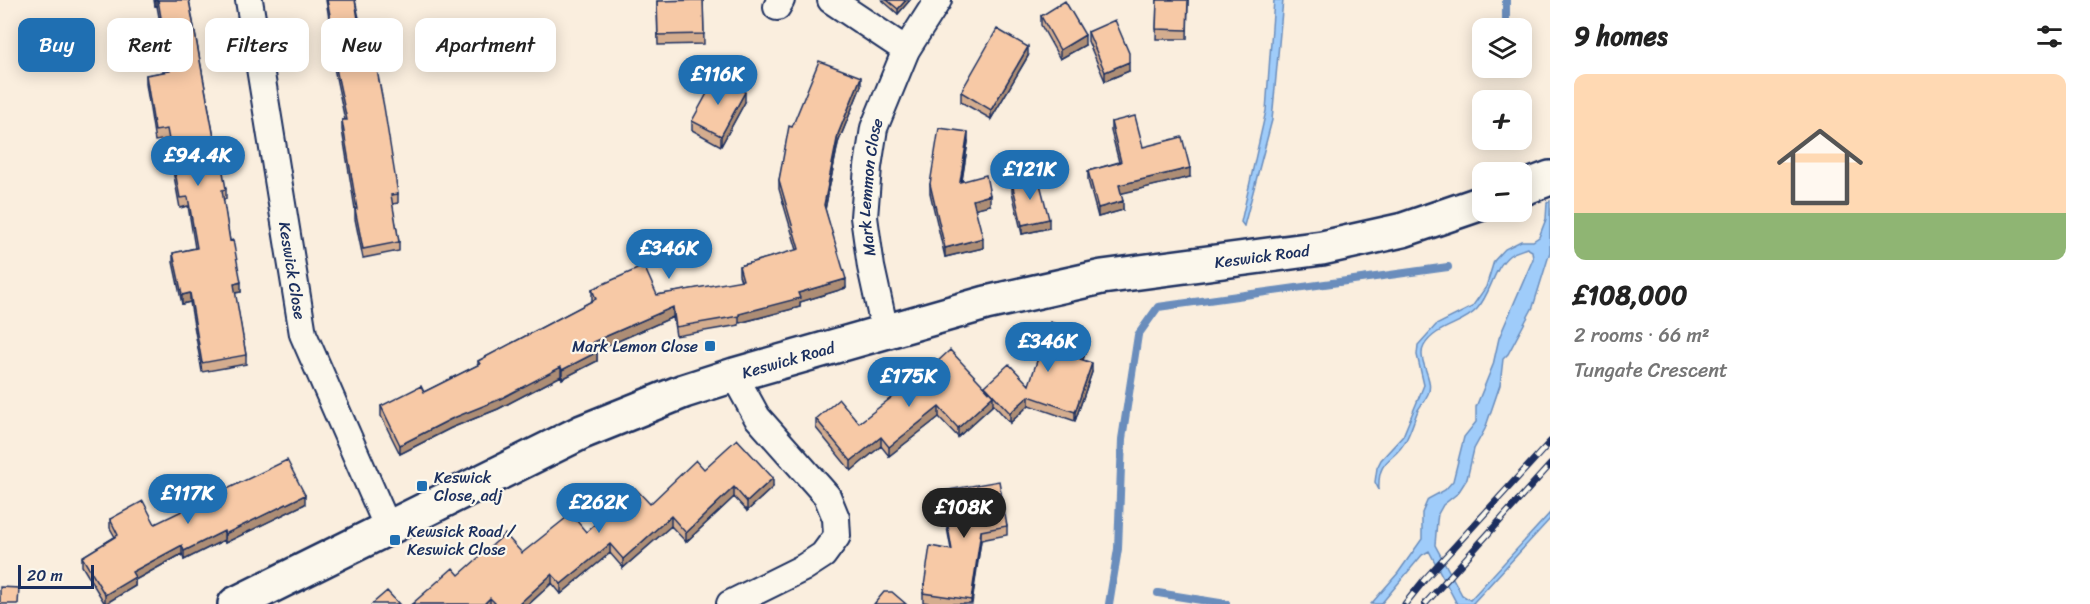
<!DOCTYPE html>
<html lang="en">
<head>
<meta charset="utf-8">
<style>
  body { margin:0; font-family:Sriracha,sans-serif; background:#f2f2f2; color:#222; height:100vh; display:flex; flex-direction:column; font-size:22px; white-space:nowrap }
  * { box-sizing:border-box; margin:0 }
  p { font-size:20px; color:#767676 }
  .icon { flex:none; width:33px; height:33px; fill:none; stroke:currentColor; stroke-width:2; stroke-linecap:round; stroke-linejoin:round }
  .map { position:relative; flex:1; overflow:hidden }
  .details { display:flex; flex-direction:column; background:#fff; width:540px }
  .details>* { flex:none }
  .top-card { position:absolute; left:18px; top:18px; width:570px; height:54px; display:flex; gap:12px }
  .buttons { position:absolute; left:1472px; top:18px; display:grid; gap:12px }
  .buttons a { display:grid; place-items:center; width:60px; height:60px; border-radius:12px; background:#fff; box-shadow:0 3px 15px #0003; font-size:30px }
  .scale { position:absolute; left:18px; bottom:15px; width:76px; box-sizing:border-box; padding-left:6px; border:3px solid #1b2f5e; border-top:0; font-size:16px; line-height:21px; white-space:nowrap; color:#1b2f5e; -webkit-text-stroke:4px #fbf7ec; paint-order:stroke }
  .price { position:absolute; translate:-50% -51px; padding:0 14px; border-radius:21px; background:#1f6fb2; color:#fff; font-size:20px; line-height:39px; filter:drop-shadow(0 2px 3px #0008) }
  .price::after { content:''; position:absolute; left:50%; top:36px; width:18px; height:14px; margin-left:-9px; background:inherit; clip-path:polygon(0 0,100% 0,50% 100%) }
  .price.active { background:#222; color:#fff }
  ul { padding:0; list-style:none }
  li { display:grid; align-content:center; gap:12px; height:318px; padding:0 24px }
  li span { display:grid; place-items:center; height:186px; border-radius:12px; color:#555 }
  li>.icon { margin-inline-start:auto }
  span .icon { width:108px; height:108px; fill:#fffc; stroke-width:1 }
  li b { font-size:26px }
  h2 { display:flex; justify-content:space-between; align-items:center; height:72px; padding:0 24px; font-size:26px }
  .tag { padding:0 21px; border-radius:12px; background:#fff; box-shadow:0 3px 15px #0003; font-size:21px; line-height:54px }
  .tag.active { background:#1f6fb2; color:#fff }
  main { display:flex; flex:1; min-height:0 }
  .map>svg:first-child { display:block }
</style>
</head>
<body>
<main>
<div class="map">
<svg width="1550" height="604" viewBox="0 0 1550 604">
  <rect width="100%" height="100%" fill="#faeede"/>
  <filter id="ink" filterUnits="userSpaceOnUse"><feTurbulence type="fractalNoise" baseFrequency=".0167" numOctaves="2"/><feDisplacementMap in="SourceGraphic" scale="12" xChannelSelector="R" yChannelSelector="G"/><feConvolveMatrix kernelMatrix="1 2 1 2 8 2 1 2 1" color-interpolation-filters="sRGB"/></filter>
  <g filter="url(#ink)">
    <path fill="#9fccfa" stroke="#6a8dbc" stroke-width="1.5" d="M1274,0H1283L1272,120L1244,226L1241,222L1266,111Z
      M1550,201V252L1533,307L1508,354L1503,359L1500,385L1485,429L1474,449L1467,479L1458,493L1443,505L1438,514L1437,521L1435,545L1462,595L1470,600L1550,513V519L1473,603L1474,604H1457L1429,551L1422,555L1381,604H1371L1398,573L1422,539V513L1428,499L1445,490L1453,481L1464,437L1476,422V407L1493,365L1499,338L1533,259L1532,251L1527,248C1522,250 1514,252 1510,255C1493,268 1491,294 1477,309C1463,325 1435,326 1424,346C1416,360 1435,379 1428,394C1425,400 1421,405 1418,410C1414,420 1411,431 1406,440C1395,462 1377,457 1379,490L1375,482L1377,468L1381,460L1403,436L1424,385L1417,355L1418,345L1436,325L1472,307L1486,287L1494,261L1505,249L1521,241H1533L1539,237L1546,219L1547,203Z"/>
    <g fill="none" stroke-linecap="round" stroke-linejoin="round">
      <path stroke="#6a8dbc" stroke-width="8" d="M1506,0V20
        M1158,593L1226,604
        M1109,604L1118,549L1122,439L1138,335L1158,307L1448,267"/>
      <g stroke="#1b2f5e" stroke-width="30">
        <g id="street">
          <path id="s1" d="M249,0L303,334L388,528"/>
          <path d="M831,0L906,50"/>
          <path d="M777,7L781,0"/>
          <path id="s2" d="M885,331L871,267L864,217L868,167L874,128L906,50L938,0"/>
          <path d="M730,604L803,568L823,555L837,536L836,518L827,496L757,417L734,375"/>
        </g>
      </g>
      <g stroke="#1b2f5e" stroke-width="38">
        <g id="secondary">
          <path d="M1521,189L1550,178"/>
          <path id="s3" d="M235,604L582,432L684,391L734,375L986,303L1102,277L1322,248L1403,230L1482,203"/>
        </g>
      </g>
      <use href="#street" stroke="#fbf7ec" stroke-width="26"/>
      <use href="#secondary" stroke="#fbf7ec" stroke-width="33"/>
      <g stroke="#1b2f5e" stroke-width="7">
        <path id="rail" d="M1405,604L1425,579L1550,442
          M1425,604L1550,465"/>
      </g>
      <use href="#rail" stroke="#fbf7ec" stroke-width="4.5" stroke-dasharray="14" stroke-linecap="butt"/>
    </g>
    <path fill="#d4ad8f" stroke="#1b2f5e" stroke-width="1.5" d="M154,0H189L216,149L226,189V199H223L230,241L241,292L235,293L246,355V364L202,372L190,302L182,304L173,262V253L195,248L188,206L180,208L167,139L155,141L146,84V75L169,71L157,6H155Z
      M326,0H355L398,194V203L392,204L399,242V251L363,258L355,219V209L342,130V120H345L327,35V26L330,25Z
      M703,0L704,44L658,45L657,1Z
      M882,0H910L898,14Z
      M1157,0H1188L1187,39H1156Z
      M1041,16L1085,45L1060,59L1041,25Z
      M1088,32L1129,71L1105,81L1088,41Z
      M1028,56L991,119L961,102V92Z
      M861,86L838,143L825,209L846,288L800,302V307L739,323V325L676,336L673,317L597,350V361L562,379L561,376L498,409L451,428L400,454L381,416V406L424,392L478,365V361L592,301V289L657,295L741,281L739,275V266L797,250L779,189V180L792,127Z
      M745,102L721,146L692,130V121Z
      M1111,122L1143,147L1190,177L1121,193L1123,210L1098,217L1088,180V171L1119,162L1111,131Z
      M968,142L962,181L990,205L975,208L983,248L945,257L930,193V184Z
      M1012,183L1049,228L1022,234L1012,192Z
      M1088,344L1083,360L1092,372L1075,421L1029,405L1010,423L993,404V405L958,437L939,417L889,456L881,446L851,471L816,428V419L859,423L912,385L985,387V386L1029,385Z
      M704,469L773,487L747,511L734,497L686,542L671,526L623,568L610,553L561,594L552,583L529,604H412L459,575L586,532L650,504Z
      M942,491L1007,526V535L981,540L972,604H936L923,602V593L951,549L942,501Z
      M305,504L225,543L224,540L184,560L182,554L135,580V586L105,604L82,566V557L115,537L110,528V519L155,524Z"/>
    <path fill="#ad8d74" stroke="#1b2f5e" stroke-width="1.5" d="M155,0H157V6H155Z
      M906,0H910L898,14V9Z
      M1085,35V45L1060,59V50Z
      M1028,47V56L991,119V110Z
      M1129,62V71L1105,81V72Z
      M861,77V86L838,143L824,215V205L838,134Z
      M745,92V102L721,146V136Z
      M968,132V142L960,191V182Z
      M1190,168V177L1119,194V185Z
      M990,195V205L973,209V200Z
      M1123,201V210L1098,217V208Z
      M1049,219V228L1022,234V225Z
      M983,238V248L945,257V248Z
      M846,279V288L800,302V307L739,323V314L798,293Z
      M241,282V292L234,293V284Z
      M190,293V302L182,304V295Z
      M673,307V317L593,352V342Z
      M1088,335V344L1080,368V359Z
      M597,352V361L562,379V370Z
      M1092,363V372L1075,421V412Z
      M561,367V376L498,409L451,428L400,454V445L451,419Z
      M993,396V405L958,437V428Z
      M1029,396V405L1010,423V413Z
      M939,407V417L889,456V447Z
      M881,437V446L851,471V461Z
      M773,478V487L747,511V502Z
      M734,487V497L686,542V533Z
      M305,495V504L225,543V534Z
      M671,516V526L623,568V559Z
      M224,531V540L184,560V551Z
      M981,531V540L971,604V600Z
      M610,544V553L561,594V584Z
      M182,545V554L135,580V586L105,604V595L132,572Z
      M552,574V583L529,604H519Z
      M490,598V604H484Z"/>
    <path fill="#f7c9a6" stroke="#1b2f5e" stroke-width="1.5" d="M158,0H189L216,149H219L226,189L222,190L230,241L233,240L241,282L234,284L246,355L202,363L190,293L182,295L173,253L197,248L188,197L180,198L167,129L155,131L146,75L170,71Z
      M327,0H355L358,19H362L373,70H377L384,107L398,194L391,195L399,242L363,249L355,209H357L342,120H347L327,26L332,25Z
      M703,0L704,34L658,35L657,1Z
      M887,0H906L898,9Z
      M1157,0H1188L1187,30L1156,29Z
      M1065,1L1085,35L1060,50L1041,16Z
      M1115,20L1129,53V62L1105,72L1088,32Z
      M997,29L1028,47L991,110L961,92Z
      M819,61L861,77L838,134L824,205L846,279L798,293L800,298L739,314V316L676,327L673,307L593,342L597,352L562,370L561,367L498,400L451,419L400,445L381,406L421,386L424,392L480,364L478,361L596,299L592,289L644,266L657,295L743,280L739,266L799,249L779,180L789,126L792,127Z
      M716,77L745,92L721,136L692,121Z
      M1135,116L1143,147L1182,137L1190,168L1119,185L1123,201L1098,208L1088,171L1121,162L1111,122Z
      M939,128L968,132L960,182L986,175L990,195L973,200L983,238L945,248L930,184Z
      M1038,176L1049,219L1022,225L1012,183Z
      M1050,322L1088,335L1080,359L1092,363L1075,412L1029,396L1010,413L985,386L1009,364L1029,385Z
      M950,350L993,396L958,428L939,407L889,447L881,437L851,461L816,419L839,399L859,423L910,383L912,385Z
      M737,439L773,478L747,502L734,487L686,533L671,516L623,559L610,544L561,584L552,574L519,604H496L490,598L484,604H412L453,568L459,575L505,534L522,553L571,514L586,532L635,488L650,504L696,460L704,469Z
      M287,460L305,495L225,534L224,531L184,551L182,545L132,572L135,577L105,595L82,557L118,535L110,519L143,501L155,524Z
      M999,481L1007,526L981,531L971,600L923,593L930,546L952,550L942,491Z
      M0,587L19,588L18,604H0Z
      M387,591L399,604H372Z
      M884,592H892L906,604H874Z"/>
  </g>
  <g fill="#1f6fb2" stroke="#fbf7ec" stroke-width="2">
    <rect x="704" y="340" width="12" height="12" rx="3"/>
    <rect x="416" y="480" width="12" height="12" rx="3"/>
    <rect x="389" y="534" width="12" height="12" rx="3"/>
  </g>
  <g text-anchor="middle" stroke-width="4.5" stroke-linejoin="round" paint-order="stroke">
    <g font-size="16" fill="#1b2f5e" stroke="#fbf7ec">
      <text dy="6" stroke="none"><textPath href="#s2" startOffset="146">Mark Lemmon Close</textPath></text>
      <text dy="6" stroke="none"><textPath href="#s3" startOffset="1092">Keswick Road</textPath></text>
      <text dy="6" stroke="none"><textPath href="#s1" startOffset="274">Keswick Close</textPath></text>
      <text dy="6" stroke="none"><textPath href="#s3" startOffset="606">Keswick Road</textPath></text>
    </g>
    <g font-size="16" fill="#1b2f5e" stroke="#fbf7ec" text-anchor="start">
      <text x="698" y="352" text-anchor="end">Mark Lemon Close</text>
      <text x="434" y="483">Keswick<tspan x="434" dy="18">Close, adj</tspan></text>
      <text x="407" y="537">Kewsick Road /<tspan x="407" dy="18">Keswick Close</tspan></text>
    </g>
  </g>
</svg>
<div class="buttons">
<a><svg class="icon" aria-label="layers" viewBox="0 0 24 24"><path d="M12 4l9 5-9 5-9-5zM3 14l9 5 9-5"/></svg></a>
<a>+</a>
<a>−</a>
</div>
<div class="scale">20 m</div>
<b class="price" style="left:718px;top:106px">£116K</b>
<b class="price" style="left:198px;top:187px">£94.4K</b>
<b class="price" style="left:1030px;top:201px">£121K</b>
<b class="price" style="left:669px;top:280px">£346K</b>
<b class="price" style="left:1048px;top:373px">£346K</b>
<b class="price" style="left:909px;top:408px">£175K</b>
<b class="price" style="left:188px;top:525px">£117K</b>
<b class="price" style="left:599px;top:534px">£262K</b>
<b class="price active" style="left:964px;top:539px">£108K</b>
<div class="top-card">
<a class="tag active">Buy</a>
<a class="tag">Rent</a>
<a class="tag">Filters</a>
<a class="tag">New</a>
<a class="tag">Apartment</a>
</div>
</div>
<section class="details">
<h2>9 homes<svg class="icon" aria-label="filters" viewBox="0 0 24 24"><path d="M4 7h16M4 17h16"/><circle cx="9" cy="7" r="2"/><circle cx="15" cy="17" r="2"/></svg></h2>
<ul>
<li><span style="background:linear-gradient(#ffd9b3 75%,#8fb573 0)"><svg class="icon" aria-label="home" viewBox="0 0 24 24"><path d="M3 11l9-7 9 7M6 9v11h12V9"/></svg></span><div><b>£108,000</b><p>2 rooms · 66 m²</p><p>Tungate Crescent</p></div></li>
</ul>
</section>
</main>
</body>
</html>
